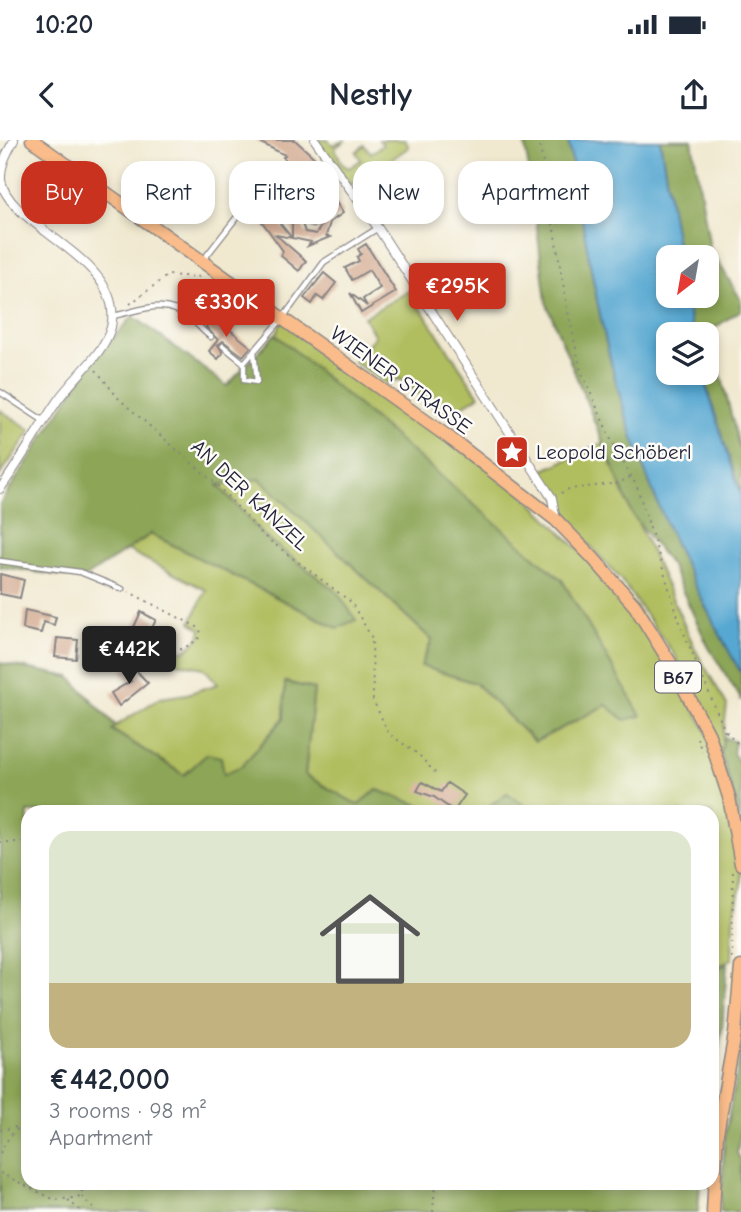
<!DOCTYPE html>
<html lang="en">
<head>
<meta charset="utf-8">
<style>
  body { margin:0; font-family:"Comic Neue",sans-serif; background:#f6f6f7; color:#1f2937; height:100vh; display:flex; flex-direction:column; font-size:26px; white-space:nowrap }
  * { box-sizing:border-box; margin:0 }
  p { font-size:23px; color:#747a83 }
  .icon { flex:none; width:38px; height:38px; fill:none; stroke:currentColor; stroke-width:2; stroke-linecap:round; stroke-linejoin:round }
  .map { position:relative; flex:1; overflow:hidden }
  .details { position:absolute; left:21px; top:665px; width:698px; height:385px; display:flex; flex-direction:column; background:#fff; border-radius:21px; box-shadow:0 4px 10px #0003 }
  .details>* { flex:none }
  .banner { position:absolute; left:21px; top:21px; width:700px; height:63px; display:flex; gap:14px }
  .needle { width:46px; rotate:211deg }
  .tools { position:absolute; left:656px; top:105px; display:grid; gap:14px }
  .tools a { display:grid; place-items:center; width:63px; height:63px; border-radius:14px; background:#fff; box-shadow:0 4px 10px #0003; font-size:35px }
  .price { position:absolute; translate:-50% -60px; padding:0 16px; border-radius:7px; background:#c8321e; color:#fff; font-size:23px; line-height:46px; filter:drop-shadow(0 2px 4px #0008) }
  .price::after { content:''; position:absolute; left:50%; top:42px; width:21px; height:16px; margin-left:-10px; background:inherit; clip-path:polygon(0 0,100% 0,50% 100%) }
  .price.on { background:#222; color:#fff }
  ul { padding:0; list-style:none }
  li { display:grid; align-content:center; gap:14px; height:371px; padding:0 28px }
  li+li { border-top:2px solid #e0e1e3 }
  li span { display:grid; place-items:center; height:217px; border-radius:21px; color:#555 }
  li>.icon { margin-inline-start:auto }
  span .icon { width:126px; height:126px; fill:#fffc; stroke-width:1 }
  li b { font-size:30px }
  .pill { padding:0 24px; border-radius:21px; background:#fff; box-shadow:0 4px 10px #0003; font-size:24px; line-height:63px }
  .pill.on { background:#c8321e; color:#fff }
  .status { display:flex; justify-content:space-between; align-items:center; height:49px; padding:0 35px; background:#fff; direction:ltr }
  .status svg { height:19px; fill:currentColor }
  header { display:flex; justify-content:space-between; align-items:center; height:91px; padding:0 28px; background:#fff; font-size:32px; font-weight:800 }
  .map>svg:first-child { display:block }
</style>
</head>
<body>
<div class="status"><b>10:20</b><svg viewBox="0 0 49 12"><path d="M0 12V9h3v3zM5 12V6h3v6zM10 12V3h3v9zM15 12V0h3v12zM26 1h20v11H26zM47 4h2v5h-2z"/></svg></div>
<header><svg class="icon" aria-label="back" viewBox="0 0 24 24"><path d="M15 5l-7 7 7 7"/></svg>Nestly<svg class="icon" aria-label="share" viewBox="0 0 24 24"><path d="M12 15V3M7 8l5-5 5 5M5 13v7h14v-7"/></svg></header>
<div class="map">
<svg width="741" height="1072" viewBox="0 0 741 1072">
  <rect width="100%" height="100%" fill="#fdfcf7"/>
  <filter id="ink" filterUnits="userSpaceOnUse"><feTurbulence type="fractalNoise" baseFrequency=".0143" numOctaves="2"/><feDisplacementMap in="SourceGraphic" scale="14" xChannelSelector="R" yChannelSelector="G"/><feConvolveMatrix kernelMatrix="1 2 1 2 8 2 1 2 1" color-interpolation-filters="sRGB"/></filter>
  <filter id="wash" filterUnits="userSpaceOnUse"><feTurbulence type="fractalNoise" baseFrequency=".00686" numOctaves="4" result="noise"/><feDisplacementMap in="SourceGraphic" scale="28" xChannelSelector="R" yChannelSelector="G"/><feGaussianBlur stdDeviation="1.57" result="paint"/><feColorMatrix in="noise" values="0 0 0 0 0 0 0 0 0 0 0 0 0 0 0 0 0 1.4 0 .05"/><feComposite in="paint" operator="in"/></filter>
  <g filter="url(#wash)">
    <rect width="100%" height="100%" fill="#f0e8cf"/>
    <path fill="#b1be5f" stroke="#6a704d" stroke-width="2" d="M315,0H328L333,5L346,0L335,8L342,24L349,28L361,20L356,12L364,5L371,13L383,5L379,0H405L409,7L359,42L347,45Z
      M409,151L479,256L445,276L400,239L387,244L354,222L375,196L364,177Z
      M282,179L521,352L635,466L721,616L741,687V746L733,779L732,819L712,830V672H534L507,653L481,672H438L377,650L358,665L305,635L314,549L286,542L284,578L242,626L224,634L184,635L111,589L160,558L187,554L218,544L204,528L150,518L186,510L199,498L201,489L191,482L206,450L127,410L151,394L337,488L294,421L265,397L217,345L260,339L432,500L421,526L475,543L534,601L276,195Z
      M0,270L31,290L0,335Z
      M602,303L697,513L727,565L721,613L675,516L621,440L578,392L542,331Z"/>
    <path fill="#8ca556" stroke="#576448" stroke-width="2" d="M524,0H568C585,92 598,187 626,276C654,366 695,451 741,533V559L708,506L671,426L632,374L546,162L533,54Z
      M660,0H692L710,108L741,160V170L710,191L741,314V355L702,233H707V194H693L685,156H707V117H679Z
      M133,176L227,246L275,194L562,440L641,576L625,580L606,565L535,602L475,543L421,526L432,500L260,339L218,345L265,397L337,452L356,480L337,488L151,394L83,439L0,427V364L91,223Z
      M0,523L70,537L116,586L112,590L184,635L207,614L221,617L224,634L242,626L284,578L285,542L314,549L305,635L358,665L377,650L438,672H28V1043H700L698,1072H0Z
      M724,597L735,602L733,613L741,625V678L721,613Z
      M507,653L534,672H481Z
      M727,824L722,890L712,942V830Z
      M741,912V990L737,1013L741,1020V1072H720L725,994Z"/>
    <path fill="#57a7d1" stroke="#3c6486" stroke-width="2" d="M568,0H660L679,117H668V156H685L693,194H668V233H702L741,355V533C695,451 654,366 626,276C598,187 585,92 568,0Z"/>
    <g id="blocks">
      <path fill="#d3a98f" d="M255,0H295L318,21L304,34L297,27L291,32L285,27L289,23L283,17L285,15Z
        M305,49L314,58L327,49L343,73L330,82L326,96L330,97L308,106L311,102L292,98V80L301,81L305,92L316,94L323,83L297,57Z
        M268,69L292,98L276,95L306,121L299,131L281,116L283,111L258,76Z
        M366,104L396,152L361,173L350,153L367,166L363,159L380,148L369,130L352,140L345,128L359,121L357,117L361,114L358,109Z
        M324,133L336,143L323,160L317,156L312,164L304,158Z
        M214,177L251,207L243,216L223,201L218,205L223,213L218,219L209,211L218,200L206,187Z
        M0,434L24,440L20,458L0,454Z
        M25,470L56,477L54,485L44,482L41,493L23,489Z
        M141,472L156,480L149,494L134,487Z
        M57,498L78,500L76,519L55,517Z
        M130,524L148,543L119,566L111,553L131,541L122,532Z
        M422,642L441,652L447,643L465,655L454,671L434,657L417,651Z"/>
    </g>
  </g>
  <g filter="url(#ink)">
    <use href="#blocks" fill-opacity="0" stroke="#898585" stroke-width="2"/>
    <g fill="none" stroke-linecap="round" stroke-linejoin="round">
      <g stroke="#898585" stroke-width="7">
        <path id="service" d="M277,53L313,85
          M204,119L240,73L259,59L302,41L330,22
          M112,176C141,171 162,157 190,178C198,184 203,192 211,197
          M223,206L244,223L282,179L324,122L378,88
          M244,223V240L257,242L254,211
          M0,252L44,281
          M0,421L80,432L122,449"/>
      </g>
      <g stroke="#898585" stroke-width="10">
        <path id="minor" d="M315,0L378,88L552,358L556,380
          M0,349C21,320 38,289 58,260C74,237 104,214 111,187C127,119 7,87 1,40C0,25 7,13 14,0"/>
      </g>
      <g stroke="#898585" stroke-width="15">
        <path id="primary" d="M32,0L451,299L556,380L593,418L635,466L671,524L709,595L729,657L741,724
          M713,1072L717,993L735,894L741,827"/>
      </g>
      <path stroke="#898585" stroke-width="2" stroke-dasharray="2 5" stroke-linecap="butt" d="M539,0L567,167L581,231L612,302L637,347L681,486L725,591L719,592
        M130,164L168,135L198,137L201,135
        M96,230L119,259L217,345L265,397L351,462L372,498L373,560L389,594L418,614L438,636
        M561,353L569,349L619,343L630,337
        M114,532C141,515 175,519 199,498L201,489L129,452
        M726,591L741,607
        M697,598L702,612
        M0,702H28
        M732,818L733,732
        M0,990L16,987
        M0,1013C7,1000 13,988 28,984
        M0,1033L55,1060L82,1057
        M82,1043V1057L97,1072
        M68,1060L82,1072
        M433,1072L435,1043"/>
      <use href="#service" stroke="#fff" stroke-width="4.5"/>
      <use href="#minor" stroke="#fff" stroke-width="8"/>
      <use href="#primary" stroke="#f9bc8a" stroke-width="12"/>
    </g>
  </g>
  <defs>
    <g id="sight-square" transform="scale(1.75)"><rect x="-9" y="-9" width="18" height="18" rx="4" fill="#c8321e" stroke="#fdfcf7"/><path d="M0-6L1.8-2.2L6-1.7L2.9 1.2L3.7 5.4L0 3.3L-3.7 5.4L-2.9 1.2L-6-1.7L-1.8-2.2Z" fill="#fff"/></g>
  </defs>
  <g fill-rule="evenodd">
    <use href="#sight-square" x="512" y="312"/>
  </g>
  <g text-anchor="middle" stroke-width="5" stroke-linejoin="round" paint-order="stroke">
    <rect fill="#fdfcf7" stroke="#646373" stroke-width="2" x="655" y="521.5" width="46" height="31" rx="5"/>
    <g font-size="19" font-weight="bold" fill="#22223b">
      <text x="678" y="544">B67</text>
    </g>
    <g font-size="21" fill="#22223b" stroke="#fdfcf7">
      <text transform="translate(401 240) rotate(36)" y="7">WIENER STRASSE</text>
      <text transform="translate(250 355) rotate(43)" y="7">AN DER KANZEL</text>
    </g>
    <g font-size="21" fill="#22223b" stroke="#fdfcf7" text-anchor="start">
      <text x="536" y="319">Leopold Schöberl</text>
    </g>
  </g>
</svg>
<div class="tools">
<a><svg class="needle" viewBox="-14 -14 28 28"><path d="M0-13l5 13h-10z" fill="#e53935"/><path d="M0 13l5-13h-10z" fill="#747a83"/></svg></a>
<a><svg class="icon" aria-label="layers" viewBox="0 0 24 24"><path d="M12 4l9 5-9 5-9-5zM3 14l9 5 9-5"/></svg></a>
</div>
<b class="price" style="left:457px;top:183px">€295K</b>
<b class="price" style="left:226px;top:199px">€330K</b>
<b class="price on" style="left:129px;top:546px">€442K</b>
<div class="banner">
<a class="pill on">Buy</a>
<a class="pill">Rent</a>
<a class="pill">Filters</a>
<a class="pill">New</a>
<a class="pill">Apartment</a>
</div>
<section class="details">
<ul>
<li><span style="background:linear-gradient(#dfe7d0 70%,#c2b280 0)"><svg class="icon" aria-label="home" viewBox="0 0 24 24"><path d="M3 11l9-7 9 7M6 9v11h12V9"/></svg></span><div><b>€442,000</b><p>3 rooms · 98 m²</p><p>Apartment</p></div></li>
</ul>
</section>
</div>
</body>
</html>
